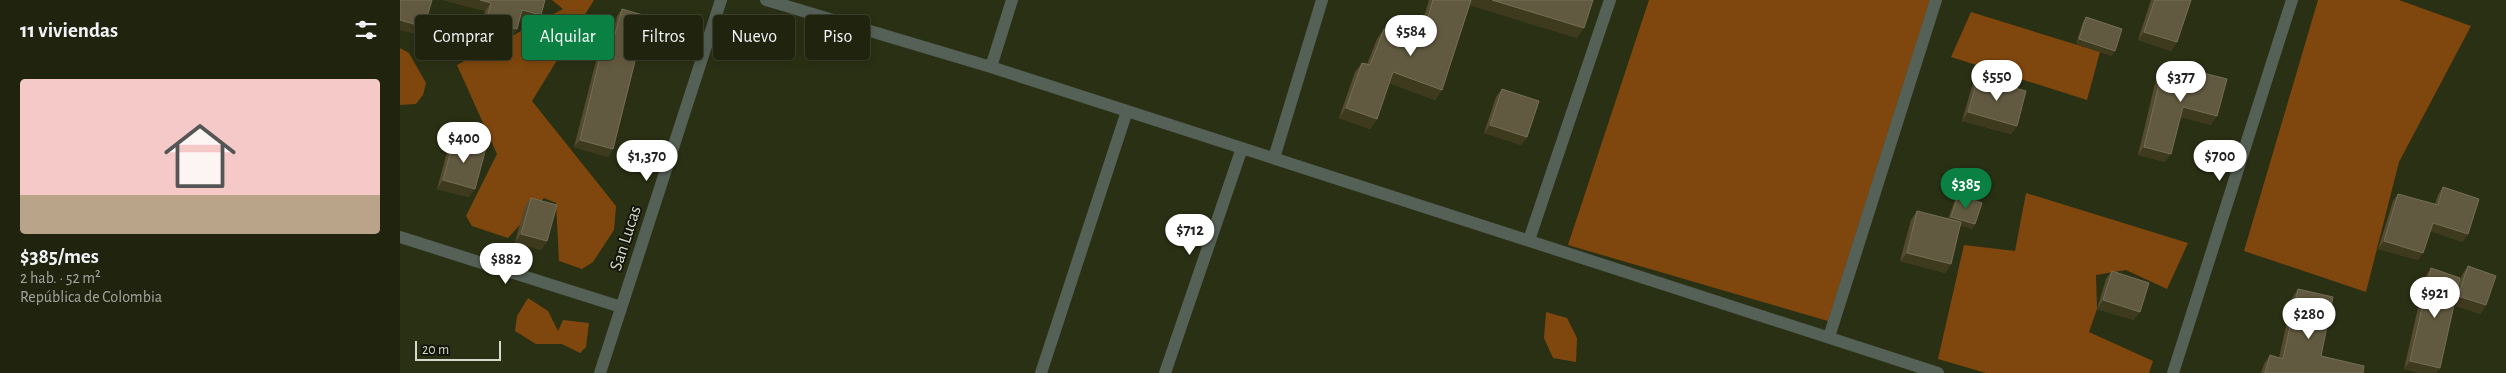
<!DOCTYPE html>
<html lang="es">
<head>
<meta charset="utf-8">
<style>
  body { margin:0; font-family:"Alegreya Sans",sans-serif; background:#2d301d; color:#f1f3f6; height:100vh; display:flex; flex-direction:column; font-size:19px; white-space:nowrap }
  * { box-sizing:border-box; margin:0 }
  p { font-size:16px; color:#a2a49e }
  .icon { flex:none; width:28px; height:28px; fill:none; stroke:currentColor; stroke-width:2; stroke-linecap:round; stroke-linejoin:round }
  .map { position:relative; flex:1; overflow:hidden }
  .details { display:flex; flex-direction:column; background:#20240f; width:400px }
  .details>* { flex:none }
  .top-card { position:absolute; left:15px; top:15px; width:475px; height:45px; display:flex; gap:10px }
  .scale { position:absolute; left:15px; bottom:12px; width:86px; box-sizing:border-box; padding-left:5px; border:2px solid #d5d9c9; border-top:0; font-size:14px; line-height:18px; white-space:nowrap; color:#d5d9c9; -webkit-text-stroke:4px #14160b; paint-order:stroke }
  .price { position:absolute; translate:-50% -42px; padding:0 11px; border-radius:18px; background:#fff; color:#222; font-size:16px; line-height:32px; filter:drop-shadow(0 1px 2px #0008) }
  .price::after { content:''; position:absolute; left:50%; top:30px; width:15px; height:11px; margin-left:-8px; background:inherit; clip-path:polygon(0 0,100% 0,50% 100%) }
  .price.selected { background:#0b8043; color:#fff }
  ul { padding:0; list-style:none }
  li { display:grid; align-content:center; gap:10px; height:265px; padding:0 20px }
  li span { display:grid; place-items:center; height:155px; border-radius:5px; color:#555 }
  li>.icon { margin-inline-start:auto }
  span .icon { width:90px; height:90px; fill:#fffc; stroke-width:1 }
  li b { font-size:21px }
  h2 { display:flex; justify-content:space-between; align-items:center; height:60px; padding:0 20px; font-size:21px }
  .chip { padding:0 18px; border-radius:5px; background:#20240f; box-shadow:0 2px 8px #0003,0 0 0 1px #3d412f; font-size:18px; line-height:45px }
  .chip.selected { background:#0b8043; color:#fff }
  main { display:flex; flex:1; min-height:0 }
  .map>svg:first-child { display:block }
</style>
</head>
<body>
<main>
<section class="details">
<h2>11 viviendas<svg class="icon" aria-label="filters" viewBox="0 0 24 24"><path d="M4 7h16M4 17h16"/><circle cx="9" cy="7" r="2"/><circle cx="15" cy="17" r="2"/></svg></h2>
<ul>
<li><span style="background:linear-gradient(#f6c9c9 75%,#b9a48a 0)"><svg class="icon" aria-label="home" viewBox="0 0 24 24"><path d="M3 11l9-7 9 7M6 9v11h12V9"/></svg></span><div><b>$385/mes</b><p>2 hab. · 52 m²</p><p>República de Colombia</p></div></li>
</ul>
</section>
<div class="map">
<svg width="2106" height="373" viewBox="0 0 2106 373">
  <rect width="100%" height="100%" fill="#2a3014"/>
  <path fill="#7f470d" d="M152,0H194L132,101L216,206L214,230L193,262L182,269L159,261L156,203L144,198L108,238L72,226L66,216L97,154L57,65L163,9Z
    M1249,0H1530L1428,321L1168,245Z
    M1918,0H1999L2071,26L1999,162L1966,292L1844,251Z
    M1571,12L1700,52L1687,100L1551,57Z
    M0,48L9,53L26,83L23,95L16,104L0,105Z
    M1626,193L1788,243L1767,289L1726,270L1696,275L1697,309L1689,332L1753,361L1749,373H1586L1538,359L1564,245L1615,251Z
    M128,298L148,311L158,331L163,320L189,323L186,347L180,353L162,344H136L115,331L117,316Z
    M1146,312L1167,318L1177,338L1176,362L1153,358L1144,338Z"/>
  <g fill="none" stroke-linecap="round" stroke-linejoin="round">
    <path stroke="#556056" stroke-width="12" d="M366,0L591,67L1538,373
      M591,67L612,0
      M874,158L922,0
      M0,237L221,307
      M1129,240L1210,0
      M1429,337L1536,0
      M200,373L321,0
      M641,373L727,111
      M765,373L842,148
      M1773,373L1892,0"/>
  </g>
  <path fill="#554b30" d="M43,0H145L135,23L120,19L117,29L111,37L80,29L85,11Z
    M1029,0H1193L1177,38L1070,5L1042,90L1035,100L989,83L977,119L970,129L939,118L955,72L962,63L967,64L977,39L984,29L1016,42Z
    M1751,0H1791L1777,42L1771,51L1738,40Z
    M222,9L250,44L245,52L238,50L213,149L208,157L174,147L196,61L201,53L206,55L217,16Z
    M1686,17L1712,56L1676,44L1683,22Z
    M1764,63L1811,125L1781,117L1765,162L1738,155L1758,71Z
    M1578,78L1617,126L1611,134L1562,121L1572,86Z
    M1102,89L1127,137L1121,145L1084,133L1096,97Z
    M54,139L69,197L37,189L48,148Z
    M2043,187L2063,242L2030,231L2018,260L1978,249L1993,201L1998,194L2035,204L2038,195Z
    M1558,195L1575,224L1572,229L1560,225L1551,264L1545,273L1500,261L1511,220L1517,211L1548,219L1555,200Z
    M131,198L147,241L141,250L115,242L125,206Z
    M2068,266L2086,305L2080,314L2054,305L2036,373H2020L2004,369L2025,277L2031,268L2059,284L2062,275Z
    M1712,271L1734,320L1697,309L1706,279Z
    M1898,289L1921,356L1963,373H1861L1864,364L1870,355L1879,358L1892,298Z"/>
  <path fill="#3e3a1e" d="M43,0H80L91,3L85,11Z
    M1069,0H1092L1184,28L1177,38L1066,4Z
    M122,10L141,15L135,23L116,18Z
    M0,20L24,27L18,35L0,30Z
    M86,21L117,29L111,37L80,29Z
    M1744,32L1777,42L1771,51L1738,40Z
    M1679,39L1715,51L1712,56L1676,44Z
    M240,41L250,44L245,52L235,49Z
    M993,72L1042,90L1035,100L986,82Z
    M1783,107L1817,116L1811,125L1777,116Z
    M946,108L977,119L970,129L939,118Z
    M1568,112L1617,126L1611,134L1562,121Z
    M1090,125L1127,137L1121,145L1084,133Z
    M180,140L213,149L208,157L174,147Z
    M1744,147L1771,154L1765,162L1738,155Z
    M43,180L75,189L69,197L37,189Z
    M1551,217L1575,224L1572,229L1547,221Z
    M2033,223L2068,234L2063,242L2027,230Z
    M121,234L147,241L141,250L115,242Z
    M1984,241L2023,253L2018,260L1978,249Z
    M1507,253L1551,264L1545,273L1500,261Z
    M2058,296L2086,305L2080,314L2052,304Z
    M1703,300L1740,312L1734,320L1697,309Z
    M2010,361L2040,368L2036,373H2020L2004,369Z"/>
  <path fill="#625a40" stroke="#746e56" d="M0,0H32L24,27L0,20Z
    M80,0H145L141,15L122,10L117,29L86,21L91,3Z
    M1033,0H1071L1042,90L993,72L977,119L946,108L962,63L970,65L984,29L1020,44Z
    M1092,0H1193L1184,28Z
    M1755,0H1791L1777,42L1744,32Z
    M222,9L257,19L250,44L240,41L213,149L180,140L201,53L209,55Z
    M1686,17L1722,29L1715,51L1679,39Z
    M1764,63L1827,79L1817,116L1783,107L1771,154L1744,147Z
    M1578,78L1626,91L1617,126L1568,112Z
    M1102,89L1139,101L1127,137L1090,125Z
    M54,139L86,148L75,189L43,180Z
    M2043,187L2079,199L2068,234L2033,223L2023,253L1984,241L1998,194L2038,205Z
    M1558,195L1582,203L1575,224L1551,217Z
    M131,198L157,205L147,241L121,234Z
    M1517,211L1561,222L1551,264L1507,253Z
    M2068,266L2096,276L2086,305L2058,296Z
    M2031,268L2060,278L2040,368L2010,361Z
    M1712,271L1749,283L1740,312L1703,300Z
    M1898,289L1933,297L1921,356L1964,366L1963,373H1865L1870,355L1883,359Z"/>
  <g text-anchor="middle" stroke-width="4" stroke-linejoin="round" paint-order="stroke">
    <g font-size="18" fill="#d5d9c9" stroke="#14160b">
      <text transform="translate(225 238) rotate(-72)" y="6">San Lucas</text>
    </g>
  </g>
</svg>
<div class="scale">20 m</div>
<b class="price" style="left:1011px;top:57px">$584</b>
<b class="price" style="left:1597px;top:102px">$550</b>
<b class="price" style="left:1781px;top:103px">$377</b>
<b class="price" style="left:64px;top:164px">$400</b>
<b class="price" style="left:247px;top:182px">$1,370</b>
<b class="price" style="left:1820px;top:182px">$700</b>
<b class="price selected" style="left:1566px;top:210px">$385</b>
<b class="price" style="left:790px;top:256px">$712</b>
<b class="price" style="left:106px;top:285px">$882</b>
<b class="price" style="left:2035px;top:319px">$921</b>
<b class="price" style="left:1909px;top:340px">$280</b>
<div class="top-card">
<a class="chip">Comprar</a>
<a class="chip selected">Alquilar</a>
<a class="chip">Filtros</a>
<a class="chip">Nuevo</a>
<a class="chip">Piso</a>
</div>
</div>
</main>
</body>
</html>
